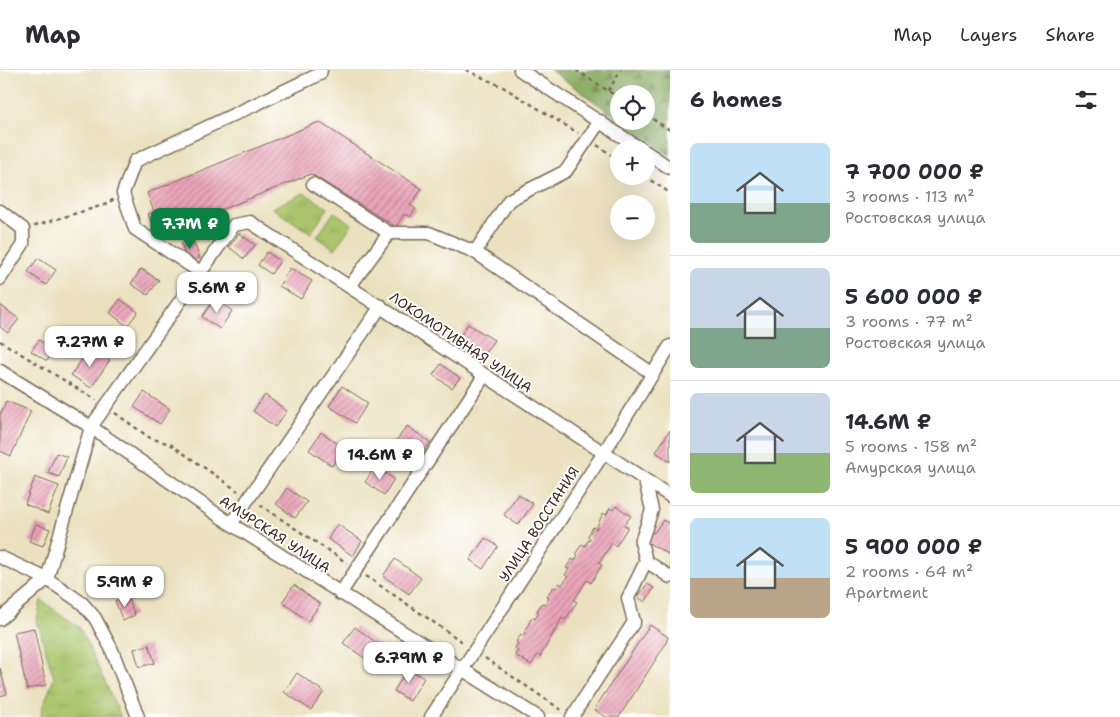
<!DOCTYPE html>
<html lang="en">
<head>
<meta charset="utf-8">
<style>
  body { margin:0; font-family:"Shantell Sans",sans-serif; background:#f7f7f7; color:#2b2b33; height:100vh; display:flex; flex-direction:column; font-size:19px; white-space:nowrap }
  * { box-sizing:border-box; margin:0 }
  p { font-size:16px; color:#7c7c81 }
  .icon { flex:none; width:28px; height:28px; fill:none; stroke:currentColor; stroke-width:2; stroke-linecap:round; stroke-linejoin:round }
  .map { position:relative; flex:1; overflow:hidden }
  .sheet { display:flex; flex-direction:column; background:#fff; width:450px }
  .sheet>* { flex:none }
  .buttons { position:absolute; left:610px; top:15px; display:grid; gap:10px }
  .buttons a { display:grid; place-items:center; width:45px; height:45px; border-radius:50%; background:#fff; box-shadow:0 5px 20px #0002; font-size:25px }
  .price { position:absolute; translate:-50% -42px; padding:0 11px; border-radius:10px; background:#fff; color:#222; font-size:16px; line-height:32px; filter:drop-shadow(0 1px 2px #0008) }
  .price::after { content:''; position:absolute; left:50%; top:30px; width:15px; height:11px; margin-left:-8px; background:inherit; clip-path:polygon(0 0,100% 0,50% 100%) }
  .price.current { background:#0b8043; color:#fff }
  ul { padding:0; list-style:none }
  li { display:flex; align-items:center; gap:15px; height:125px; padding:0 20px }
  li+li { border-top:1px solid #e1e1e2 }
  li span { display:grid; place-items:center; flex:none; width:140px; height:100px; border-radius:8px; color:#555 }
  li>.icon { margin-inline-start:auto }
  span .icon { width:60px; height:60px; fill:#fffc; stroke-width:1 }
  li b { font-size:21px }
  h2 { display:flex; justify-content:space-between; align-items:center; height:60px; padding:0 20px; font-size:21px }
  header { display:flex; align-items:center; gap:30px; box-sizing:border-box; height:70px; padding:0 25px; background:#fff; border-bottom:1px solid #e1e1e2 }
  header strong { font-size:24px }
  nav { display:flex; gap:28px; margin-inline-start:auto; font-size:18px }
  main { display:flex; flex:1; min-height:0 }
  .map>svg:first-child { display:block }
</style>
</head>
<body>
<header>
<strong>Map</strong>
<nav><a>Map</a><a>Layers</a><a>Share</a></nav>
</header>
<main>
<div class="map">
<svg width="670" height="647" viewBox="0 0 670 647">
  <defs>
    <pattern id="grass-tufts" width="24" height="20" patternUnits="userSpaceOnUse" patternTransform="scale(1.25)"><rect width="24" height="20" fill="#aac56c"/><path d="M3 7l-1-3M5 7V3M7 7l1-3M15 17l-1-3M17 17v-4M19 17l1-3" fill="none" stroke="#93a95d"/></pattern>
    <pattern id="forest-firs" width="22" height="20" patternUnits="userSpaceOnUse" patternTransform="scale(1.25)"><rect width="22" height="20" fill="#87aa60"/><path d="M5 1l3.5 6h-7zM16 11l3.5 6h-7z" fill="#708b4f"/></pattern>
    <pattern id="building-hatch" width="6" height="6" patternUnits="userSpaceOnUse" patternTransform="scale(1.25)"><rect width="6" height="6" fill="#eaa4ba"/><path d="M-1 1l2-2M0 6l6-6M5 7l2-2" fill="none" stroke="#bf8697"/></pattern>
  </defs>
  <rect width="100%" height="100%" fill="#fff"/>
  <filter id="ink" filterUnits="userSpaceOnUse"><feTurbulence type="fractalNoise" baseFrequency=".02" numOctaves="2"/><feDisplacementMap in="SourceGraphic" scale="10" xChannelSelector="R" yChannelSelector="G"/><feConvolveMatrix kernelMatrix="1 2 1 2 8 2 1 2 1" color-interpolation-filters="sRGB"/></filter>
  <filter id="wash" filterUnits="userSpaceOnUse"><feTurbulence type="fractalNoise" baseFrequency=".0096" numOctaves="4" result="noise"/><feDisplacementMap in="SourceGraphic" scale="20" xChannelSelector="R" yChannelSelector="G"/><feGaussianBlur stdDeviation="1.12" result="paint"/><feColorMatrix in="noise" values="0 0 0 0 0 0 0 0 0 0 0 0 0 0 0 0 0 1.4 0 .05"/><feComposite in="paint" operator="in"/></filter>
  <g filter="url(#wash)">
    <rect width="100%" height="100%" fill="#ebe1c0"/>
    <path fill="url(#grass-tufts)" stroke="#727845" d="M304,123L328,138L311,163L272,138Z
      M334,142L352,154L335,179L317,167Z
      M41,530L80,558L121,647H42L41,641L54,608L37,551Z"/>
    <path fill="url(#forest-firs)" stroke="#616a3f" d="M550,0H670V86L621,51H646V24H619V49Z"/>
    <g id="blocks">
      <path fill="url(#building-hatch)" d="M319,52L422,119L410,135L416,139L410,147L404,144L396,157L311,104L163,163L158,150L151,152L148,144L154,142L147,123Z
        M239,163L255,175L244,189L229,177Z
        M192,168L200,188L188,192L181,173Z
        M267,182L280,191L271,204L258,195Z
        M38,188L56,200L46,215L28,202Z
        M290,198L312,211L301,229L279,216Z
        M141,199L159,210L148,225L131,214Z
        M215,228L232,241L220,259L202,247Z
        M120,229L138,242L127,256L110,243Z
        M0,235L19,249L8,263L0,257Z
        M468,254L494,270L484,284L459,268Z
        M39,270L54,280L47,291L31,281Z
        M90,277L110,290L91,318L71,305Z
        M441,294L460,308L452,318L433,305Z
        M342,316L368,333L355,353L329,336Z
        M144,322L170,339L160,354L134,337Z
        M265,325L287,341L275,357L253,341Z
        M6,331L31,341L11,386L0,381V345Z
        M407,356L430,372L420,387L396,371Z
        M670,360V392L656,382Z
        M321,362L344,378L332,396L309,380Z
        M56,383L67,387L59,407L48,403Z
        M375,397L394,409L384,425L365,412Z
        M35,407L59,416L48,444L25,434Z
        M287,418L307,432L295,448L276,434Z
        M518,424L533,434L518,455L504,445Z
        M616,436L631,446L624,455L628,457L616,476L612,473L599,493L602,495L591,513L587,510L574,530L577,532L565,550L562,548L540,587L538,585L531,595L515,585L518,581L515,578L518,574L516,572L521,564L523,566L532,547L535,549L539,543L537,541L542,533L545,534L549,528L547,526L553,517L556,518L559,513L562,515L568,507L565,505L569,499L566,498L572,489L575,491L578,485L576,483L582,474L585,476L590,468L588,466L593,457L596,459L603,443L606,445L610,438L613,440Z
        M663,450L670,454V485L645,471L652,462L654,463Z
        M36,454L50,459L43,476L29,471Z
        M337,454L362,471L353,486L328,469Z
        M485,468L498,476L483,499L470,490Z
        M395,489L421,508L409,524L383,506Z
        M647,514L654,518L645,532L638,527Z
        M294,515L320,534L308,551L282,532Z
        M127,526L135,545L123,551L115,531Z
        M650,555L668,567L665,575L619,647H606L595,640L597,635Z
        M355,557L381,576L370,592L343,573Z
        M34,558L46,615L27,619L14,562Z
        M149,575L155,593L139,597L134,579Z
        M0,598L7,624L0,626Z
        M408,598L424,608L410,631L394,621Z
        M297,603L324,622L311,640L284,622Z"/>
    </g>
  </g>
  <g filter="url(#ink)">
    <use href="#blocks" fill-opacity="0" stroke="#796a57" stroke-width="1"/>
    <g fill="none" stroke-linecap="round" stroke-linejoin="round">
      <g stroke="#796a57" stroke-width="15">
        <path id="minor" d="M520,0L641,79
          M646,82L670,98
          M313,114L389,163L350,216
          M0,141L23,159V174L0,209
          M389,163H429L475,182L509,130L566,101L600,51
          M475,182L653,304
          M200,202L135,159L123,123L135,91L320,4L321,0
          M0,301L91,357L231,454L538,647
          M231,454L381,236
          M0,487L47,509L82,533L95,548L111,578L138,647
          M646,491L670,507
          M340,524L484,306
          M0,549L47,509L91,357L234,155L250,152L670,426
          M431,647L603,384L670,276
          M572,647L634,552L628,528L646,491L641,472L652,440L645,411"/>
      </g>
      <path stroke="#796a57" stroke-width="2.5" stroke-dasharray="4 4" stroke-linecap="butt" d="M466,0L503,17L578,63
        M576,0L619,28
        M608,21L621,0
        M646,45L670,60
        M597,75L619,90
        M644,106L670,123
        M34,156L107,134L114,129
        M0,271L96,330
        M115,343L150,368L170,374L238,421
        M260,435L347,493
        M366,506L464,573
        M485,588L563,641"/>
      <use href="#minor" stroke="#fff" stroke-width="12"/>
    </g>
  </g>
  <g text-anchor="middle" stroke-width="4" stroke-linejoin="round" paint-order="stroke">
    <g font-size="14" fill="#3b2a1e" stroke="#fff">
      <text transform="translate(461 272) rotate(34)" y="5">ЛОКОМОТИВНАЯ УЛИЦА</text>
      <text transform="translate(539 454) rotate(-57)" y="5">УЛИЦА ВОССТАНИЯ</text>
      <text transform="translate(275 464) rotate(33)" y="5">АМУРСКАЯ УЛИЦА</text>
    </g>
  </g>
</svg>
<div class="buttons">
<a><svg class="icon" aria-label="locate" viewBox="0 0 24 24"><circle cx="12" cy="12" r="6"/><path d="M12 2v4M12 18v4M2 12h4M18 12h4"/></svg></a>
<a>+</a>
<a>−</a>
</div>
<b class="price current" style="left:190px;top:180px">7.7M ₽</b>
<b class="price" style="left:217px;top:244px">5.6M ₽</b>
<b class="price" style="left:90px;top:298px">7.27M ₽</b>
<b class="price" style="left:380px;top:411px">14.6M ₽</b>
<b class="price" style="left:125px;top:538px">5.9M ₽</b>
<b class="price" style="left:409px;top:614px">6.79M ₽</b>
</div>
<section class="sheet">
<h2>6 homes<svg class="icon" aria-label="filters" viewBox="0 0 24 24"><path d="M4 7h16M4 17h16"/><circle cx="9" cy="7" r="2"/><circle cx="15" cy="17" r="2"/></svg></h2>
<ul>
<li><span style="background:linear-gradient(#bfe0f5 60%,#7fa58c 0)"><svg class="icon" aria-label="home" viewBox="0 0 24 24"><path d="M3 11l9-7 9 7M6 9v11h12V9"/></svg></span><div><b>7 700 000 ₽</b><p>3 rooms · 113 m²</p><p>Ростовская улица</p></div></li>
<li><span style="background:linear-gradient(#c9d6e8 60%,#7fa58c 0)"><svg class="icon" aria-label="home" viewBox="0 0 24 24"><path d="M3 11l9-7 9 7M6 9v11h12V9"/></svg></span><div><b>5 600 000 ₽</b><p>3 rooms · 77 m²</p><p>Ростовская улица</p></div></li>
<li><span style="background:linear-gradient(#c9d6e8 60%,#8fb573 0)"><svg class="icon" aria-label="home" viewBox="0 0 24 24"><path d="M3 11l9-7 9 7M6 9v11h12V9"/></svg></span><div><b>14.6M ₽</b><p>5 rooms · 158 m²</p><p>Амурская улица</p></div></li>
<li><span style="background:linear-gradient(#bfe0f5 60%,#b9a48a 0)"><svg class="icon" aria-label="home" viewBox="0 0 24 24"><path d="M3 11l9-7 9 7M6 9v11h12V9"/></svg></span><div><b>5 900 000 ₽</b><p>2 rooms · 64 m²</p><p>Apartment</p></div></li>
</ul>
</section>
</main>
</body>
</html>
